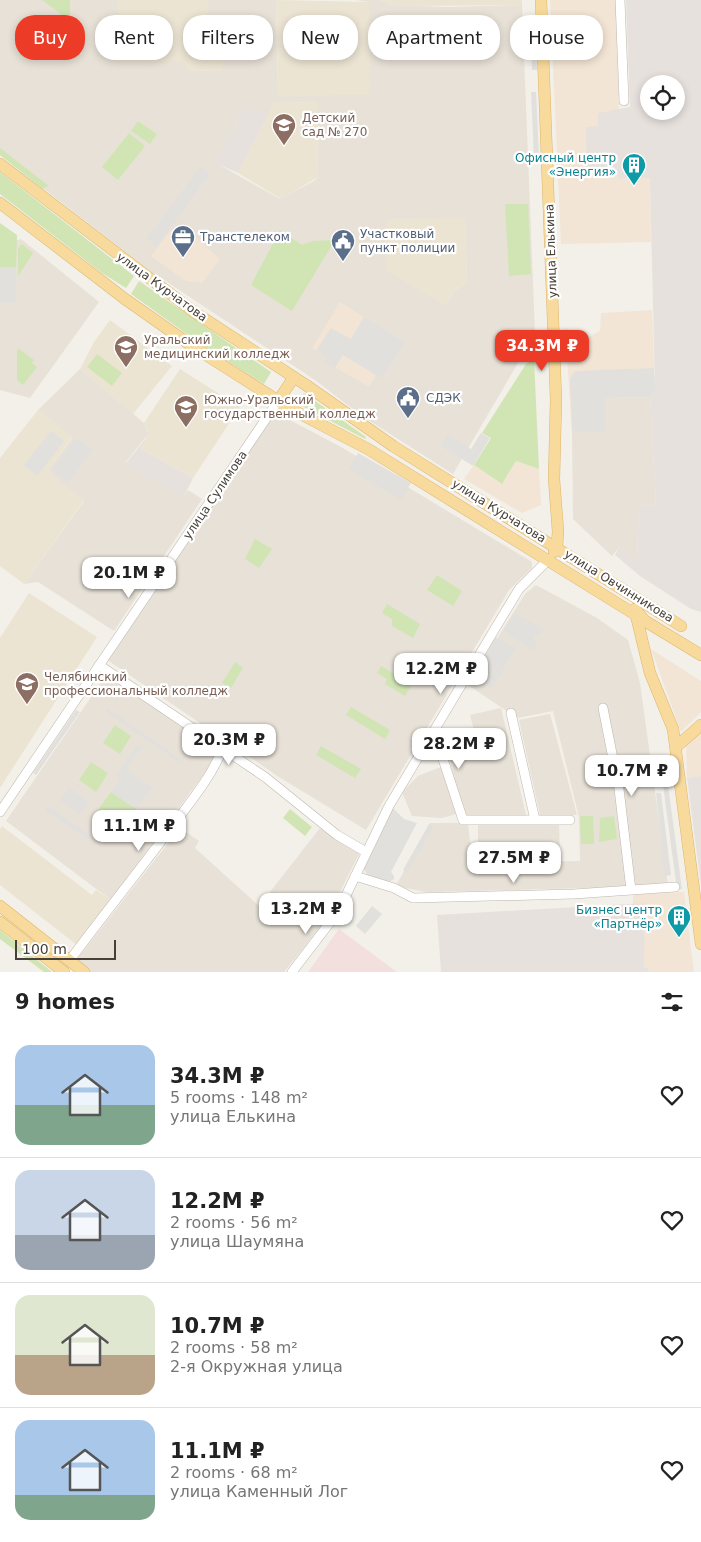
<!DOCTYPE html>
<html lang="en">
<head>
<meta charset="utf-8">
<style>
  body { margin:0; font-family:"DejaVu Sans",sans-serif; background:#f6f6f6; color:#222; height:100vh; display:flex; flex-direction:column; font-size:19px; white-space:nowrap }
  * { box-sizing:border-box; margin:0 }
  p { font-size:16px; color:#767676 }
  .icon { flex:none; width:28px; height:28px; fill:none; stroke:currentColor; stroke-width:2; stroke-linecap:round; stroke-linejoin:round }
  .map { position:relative; height:972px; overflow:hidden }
  .details { display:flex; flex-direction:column; background:#fff; flex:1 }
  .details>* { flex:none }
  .guide { position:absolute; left:15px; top:15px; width:671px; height:45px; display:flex; gap:10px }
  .fabs { position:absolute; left:640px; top:75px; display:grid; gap:10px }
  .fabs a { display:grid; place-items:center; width:45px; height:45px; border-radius:50%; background:#fff; box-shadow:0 2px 8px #0003; font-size:25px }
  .scale { position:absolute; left:15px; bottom:12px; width:101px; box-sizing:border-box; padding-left:5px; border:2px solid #464038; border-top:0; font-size:14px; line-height:18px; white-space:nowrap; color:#464038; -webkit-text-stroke:4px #fff; paint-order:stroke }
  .price { position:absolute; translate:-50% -42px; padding:0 11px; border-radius:10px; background:#fff; color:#222; font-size:16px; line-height:32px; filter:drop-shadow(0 1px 2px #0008) }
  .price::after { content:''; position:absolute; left:50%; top:30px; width:15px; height:11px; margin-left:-8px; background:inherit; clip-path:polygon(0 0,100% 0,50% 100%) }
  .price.current { background:#ec3c27; color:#fff }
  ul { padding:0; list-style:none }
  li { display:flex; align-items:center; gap:15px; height:125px; padding:0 15px }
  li+li { border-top:1px solid #e0e0e0 }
  li span { display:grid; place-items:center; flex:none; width:140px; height:100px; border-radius:15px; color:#555 }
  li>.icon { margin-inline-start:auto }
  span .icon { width:60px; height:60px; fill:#fffc; stroke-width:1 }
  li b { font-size:21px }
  h2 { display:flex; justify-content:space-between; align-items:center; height:60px; padding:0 15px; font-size:21px }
  .tag { padding:0 18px; border-radius:20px; background:#fff; box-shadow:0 2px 8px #0003; font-size:18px; line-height:45px }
  .tag.current { background:#ec3c27; color:#fff }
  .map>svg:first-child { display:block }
</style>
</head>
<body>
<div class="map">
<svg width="701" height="972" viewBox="0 0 701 972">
  <rect width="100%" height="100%" fill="#f3f0e9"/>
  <path fill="#e7e1d7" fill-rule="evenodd" d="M0,0H118V61H184L191,71L223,70V16H208V0H276L278,96L369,2L356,0H380L392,5L448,7L522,5L535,334L453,474L362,416L315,380L152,272L0,155ZM317,102L318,177L314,181L280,199L216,163L238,120L263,110L268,116L274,103ZM465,218L467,282L455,291L445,305Z
    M0,232L18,240L21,239L99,302L30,398L0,390Z
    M80,369L144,423L148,434L125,463L183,497L188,490L202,499L114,631L38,582L24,584L84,501L58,481L48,470L72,438L38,410Z
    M650,397L656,505L639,506L637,559L619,547L612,556L573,519L572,432H606L604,398Z
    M271,410L341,447L532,562V568L509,590L366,830L279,777L106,659Z
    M536,585L597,618L628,640L640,683L668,886L426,892L396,886L430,823H468L472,862L580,861L579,817L553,711L517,718L468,685L525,594Z
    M107,674L220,752L111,900L6,821Z
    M501,708L526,815L464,817L446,745L476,738L470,715Z
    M550,714L577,815H540L519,720Z
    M441,767L446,775L456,814L442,818L412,816L402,792L418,776Z
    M559,823L560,859L478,860V824Z
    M180,828L199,841L195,848L259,906L320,828L360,852L326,920L284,972H86L74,963Z"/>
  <path fill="#f3e5d5" d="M550,0H616L619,111L599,113L601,169L617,170L618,179L650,178L651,242L561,244Z
    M181,224L220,259L202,283L186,281L151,256L171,230L175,232Z
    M340,302L405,342L382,379L376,375L369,387L324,361L325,356L312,348Z
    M652,310L655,391L650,397L605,398L606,432H572L565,328L583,340L600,331L601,313Z
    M516,461L539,469L541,505L522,513L464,479L474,465L502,484Z
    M651,649L701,681V712L681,732Z
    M701,731V776L687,778L686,744Z
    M684,892L694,972H648V968L644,967V903L633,904V894Z"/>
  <path fill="#e6e1dd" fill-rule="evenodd" d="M626,0H701V612L691,609L640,576L615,555L619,547L637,559L639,506L656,505L650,397L655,391L650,178L618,179L617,170H587L586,127L598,126V113L630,107ZM649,84H676V111H649Z
    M240,109L264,110L268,116L238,173L215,163L238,120Z
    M146,438L141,449L193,478L183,498L125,464Z
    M701,776V885L687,778Z
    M645,903L644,967L649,968L648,972H441L437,915Z"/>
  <path fill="#ebe4d3" d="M118,0H208V16H223V70L189,71L184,61H118Z
    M276,0L369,2L370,95L278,96Z
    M380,0H522V5L412,6L392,5Z
    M317,102L318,177L281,199L238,173L274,103Z
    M465,218L467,282L455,291L445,305L387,271L384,232L388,219Z
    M110,320L172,366L133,414L80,369L94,342Z
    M180,369L240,407L193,478L141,449L148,433L144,423Z
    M38,410L72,437L48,470L58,481L84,500L24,584L0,566V458Z
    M29,593L97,637L0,788V638Z
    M2,826L92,895L96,890L111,900L77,945L0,885V829Z"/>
  <path fill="#f3dfdd" d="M339,929L359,944L397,972H308Z"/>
  <path fill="#d1e5b4" d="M42,0H70V21Z
    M138,121L157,134L150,144L131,131Z
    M129,133L145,146L118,180L102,167Z
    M0,148L49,186L48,187L47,186L43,189L0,155Z
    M0,172L134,276L126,288L102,273L0,194Z
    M505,204H528L531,274L509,276Z
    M0,223L17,235L16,267H0Z
    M280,230L302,245L313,241L335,240L292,311L251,285Z
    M22,244L33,253L18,276V249Z
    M139,281L271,372L264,384L205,347L131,294Z
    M19,349L34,360L32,363L37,367L23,385L17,380V351Z
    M97,354L122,373L112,386L87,367Z
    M534,358L539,469L516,461L502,484L474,465L491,438L482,433L526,364Z
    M304,393L366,437L365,439L298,404Z
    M255,539L272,549L259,568L245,559Z
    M437,575L462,591L453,606L427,590Z
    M387,604L420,624L413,638L392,626V619L382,613Z
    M235,662L243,668L231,688L222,683Z
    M381,666L412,684L405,696L385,684L387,679L377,673Z
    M351,707L390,730L385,739L346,715Z
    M115,725L131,736L120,754L103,743Z
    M321,746L361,769L355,778L316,755Z
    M91,762L108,773L96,792L79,780Z
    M111,792L136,809L124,826L116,820L112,825L95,814Z
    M290,809L312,827L305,836L283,818Z
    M580,816H593L594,844H581Z
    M614,816L617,839L599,842L600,818Z
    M0,930L52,972H44L0,939Z"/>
  <path fill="#e2e0dd" d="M530,18H535L537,70H532Z
    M531,92H536L539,157H534Z
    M200,167L210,174L156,247L147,238Z
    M0,267H16L15,303H0Z
    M364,317L405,342L382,379L343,355L335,368L324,361L325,356L316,351L331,328L351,339Z
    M654,368L655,391L650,397L605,398L606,432H572L570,378L575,371Z
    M51,431L64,441L37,476L24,465Z
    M481,433L490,438L473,466L441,446L448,435L471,449Z
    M76,438L93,450L68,483L52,470Z
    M358,453L411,483L401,500L349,469Z
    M514,614L541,627V634L534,635V641H537L534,651L503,631Z
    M496,637L515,648L491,690L476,671Z
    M107,708L181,760L179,762L105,711Z
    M76,710L80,712L36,775L33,773Z
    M138,745L142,747L126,769L153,788L136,809L111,792L120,777L115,776Z
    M663,785H668L682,889L677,890Z
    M69,787L89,802L80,815L60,800Z
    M656,793H661L671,875L665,876Z
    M49,806L90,835L87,839L45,810Z
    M393,808L404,819L417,823L391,872L394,876V879L389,882L369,877L363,868Z
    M429,824L434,826L407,873L403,870Z
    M372,906L382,914L365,934L356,926Z"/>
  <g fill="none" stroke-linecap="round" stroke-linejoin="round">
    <g stroke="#beb7ac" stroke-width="10">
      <path id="minor" d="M620,0L624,101
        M99,665L265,777L337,835L366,852
        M603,708L619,789L631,890
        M511,713L535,820
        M427,740L441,753L463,820H570
        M0,812L278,401
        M355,876L394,888L413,898L574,894L675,887
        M70,960C104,914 140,870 174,824C192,800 211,777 222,750
        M292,972L338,912L389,806L493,632L519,589L549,559"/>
    </g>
    <g stroke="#dcb66e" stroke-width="12">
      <path id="major" d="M541,0L556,400L554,479L558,531L557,547L554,552
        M0,164L194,312L306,385L393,446L681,626
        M0,203L125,299L192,346L291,409L368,449L636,615L650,673L673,729L701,944
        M278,401L294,377
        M635,609L645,621L701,655
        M676,747L701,725
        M0,906L84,972
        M0,922L64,972"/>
    </g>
    <use href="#minor" stroke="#fff" stroke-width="9"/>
    <use href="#major" stroke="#f8da9d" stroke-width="11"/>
  </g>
  <defs>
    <g id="school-pin" transform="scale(1.25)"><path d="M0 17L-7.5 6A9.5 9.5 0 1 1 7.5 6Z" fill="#8d6e63" stroke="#fff"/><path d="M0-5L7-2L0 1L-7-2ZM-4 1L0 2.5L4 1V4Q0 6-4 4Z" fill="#fff"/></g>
    <g id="building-pin" transform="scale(1.25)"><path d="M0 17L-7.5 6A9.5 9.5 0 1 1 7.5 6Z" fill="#0f9aa8" stroke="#fff"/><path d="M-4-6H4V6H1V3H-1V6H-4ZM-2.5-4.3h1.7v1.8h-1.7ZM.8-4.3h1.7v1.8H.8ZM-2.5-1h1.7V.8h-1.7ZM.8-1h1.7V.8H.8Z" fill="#fff"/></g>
    <g id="office-pin" transform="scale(1.25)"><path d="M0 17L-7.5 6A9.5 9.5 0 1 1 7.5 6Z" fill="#5c6f8a" stroke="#fff"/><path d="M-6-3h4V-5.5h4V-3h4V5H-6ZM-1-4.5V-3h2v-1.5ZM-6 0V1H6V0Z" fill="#fff"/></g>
    <g id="civic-pin" transform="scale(1.25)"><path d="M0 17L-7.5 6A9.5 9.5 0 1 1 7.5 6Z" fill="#5c6f8a" stroke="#fff"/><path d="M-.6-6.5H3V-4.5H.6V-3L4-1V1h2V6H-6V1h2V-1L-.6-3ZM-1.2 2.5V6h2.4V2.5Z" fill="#fff"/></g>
    <g id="university-pin" transform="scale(1.25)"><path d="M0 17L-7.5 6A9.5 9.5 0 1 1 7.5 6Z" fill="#8d6e63" stroke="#fff"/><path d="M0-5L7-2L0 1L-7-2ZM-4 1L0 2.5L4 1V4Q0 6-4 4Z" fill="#fff"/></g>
  </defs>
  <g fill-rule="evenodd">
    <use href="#school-pin" x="284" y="125"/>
    <use href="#building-pin" x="634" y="165"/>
    <use href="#office-pin" x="183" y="237"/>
    <use href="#civic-pin" x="343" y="241"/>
    <use href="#university-pin" x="126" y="347"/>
    <use href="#civic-pin" x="408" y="398"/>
    <use href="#university-pin" x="186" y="407"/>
    <use href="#university-pin" x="27" y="684"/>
    <use href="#building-pin" x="679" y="917"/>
  </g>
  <g text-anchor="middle" stroke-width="4.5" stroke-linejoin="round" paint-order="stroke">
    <g font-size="12" fill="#785e54" stroke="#fff" text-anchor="start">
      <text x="302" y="122">Детский<tspan x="302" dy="14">сад № 270</tspan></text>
      <text x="144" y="344">Уральский<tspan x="144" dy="14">медицинский колледж</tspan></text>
      <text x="204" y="404">Южно-Уральский<tspan x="204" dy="14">государственный колледж</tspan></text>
      <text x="44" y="681">Челябинский<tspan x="44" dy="14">профессиональный колледж</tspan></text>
    </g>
    <g font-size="12" fill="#0d838f" stroke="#fff" text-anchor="end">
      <text x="616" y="162">Офисный центр<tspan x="616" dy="14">«Энергия»</tspan></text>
      <text x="662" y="914">Бизнес центр<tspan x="662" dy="14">«Партнёр»</tspan></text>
    </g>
    <g font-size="12" fill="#4e5e75" stroke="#fff" text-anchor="start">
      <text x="360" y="238">Участковый<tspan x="360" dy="14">пункт полиции</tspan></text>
      <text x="200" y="241">Транстелеком</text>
      <text x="426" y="402">СДЭК</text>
    </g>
    <g font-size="12" fill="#464038" stroke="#fff">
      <text transform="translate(551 251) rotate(-92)" y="4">улица Елькина</text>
      <text transform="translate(162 287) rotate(36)" y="4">улица Курчатова</text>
      <text transform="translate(215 495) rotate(-56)" y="4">улица Сулимова</text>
      <text transform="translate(499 511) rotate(32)" y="4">улица Курчатова</text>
      <text transform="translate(619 586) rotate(32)" y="4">улица Овчинникова</text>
    </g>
  </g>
</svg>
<div class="fabs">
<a><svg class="icon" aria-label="locate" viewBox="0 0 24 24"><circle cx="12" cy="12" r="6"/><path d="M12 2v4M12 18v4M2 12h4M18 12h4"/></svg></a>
</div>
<div class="scale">100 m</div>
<b class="price current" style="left:542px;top:372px">34.3M ₽</b>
<b class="price" style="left:129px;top:599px">20.1M ₽</b>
<b class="price" style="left:441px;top:695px">12.2M ₽</b>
<b class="price" style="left:229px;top:766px">20.3M ₽</b>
<b class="price" style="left:459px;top:770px">28.2M ₽</b>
<b class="price" style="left:632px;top:797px">10.7M ₽</b>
<b class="price" style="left:139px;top:852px">11.1M ₽</b>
<b class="price" style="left:514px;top:884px">27.5M ₽</b>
<b class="price" style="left:306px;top:935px">13.2M ₽</b>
<div class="guide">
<a class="tag current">Buy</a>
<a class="tag">Rent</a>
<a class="tag">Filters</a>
<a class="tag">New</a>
<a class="tag">Apartment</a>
<a class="tag">House</a>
</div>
</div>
<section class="details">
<h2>9 homes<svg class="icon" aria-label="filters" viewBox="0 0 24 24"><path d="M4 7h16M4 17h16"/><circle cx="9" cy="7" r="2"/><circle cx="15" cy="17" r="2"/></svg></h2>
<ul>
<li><span style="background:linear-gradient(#a9c7e8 60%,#7fa58c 0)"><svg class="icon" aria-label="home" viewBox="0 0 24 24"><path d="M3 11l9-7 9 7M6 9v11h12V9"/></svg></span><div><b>34.3M ₽</b><p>5 rooms · 148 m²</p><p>улица Елькина</p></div><svg class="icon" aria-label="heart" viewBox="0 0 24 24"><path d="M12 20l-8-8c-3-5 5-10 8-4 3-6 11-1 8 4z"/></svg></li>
<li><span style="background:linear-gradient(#c9d6e8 65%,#9aa5b1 0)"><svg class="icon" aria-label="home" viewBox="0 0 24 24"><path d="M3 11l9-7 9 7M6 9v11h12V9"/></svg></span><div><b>12.2M ₽</b><p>2 rooms · 56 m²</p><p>улица Шаумяна</p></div><svg class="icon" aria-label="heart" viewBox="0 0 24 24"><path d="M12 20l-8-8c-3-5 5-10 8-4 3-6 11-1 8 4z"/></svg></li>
<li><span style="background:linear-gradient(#dfe7d0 60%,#b9a48a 0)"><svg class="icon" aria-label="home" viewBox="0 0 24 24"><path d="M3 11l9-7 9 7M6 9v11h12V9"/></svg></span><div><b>10.7M ₽</b><p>2 rooms · 58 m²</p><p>2-я Окружная улица</p></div><svg class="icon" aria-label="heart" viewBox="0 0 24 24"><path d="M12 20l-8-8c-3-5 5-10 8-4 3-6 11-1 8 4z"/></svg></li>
<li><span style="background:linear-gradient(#a9c7e8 75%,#7fa58c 0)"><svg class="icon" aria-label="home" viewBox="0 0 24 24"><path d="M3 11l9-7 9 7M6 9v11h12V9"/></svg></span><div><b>11.1M ₽</b><p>2 rooms · 68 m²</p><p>улица Каменный Лог</p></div><svg class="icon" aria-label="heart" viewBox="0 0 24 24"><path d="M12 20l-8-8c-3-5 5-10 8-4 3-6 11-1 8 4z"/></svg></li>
</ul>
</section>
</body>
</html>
